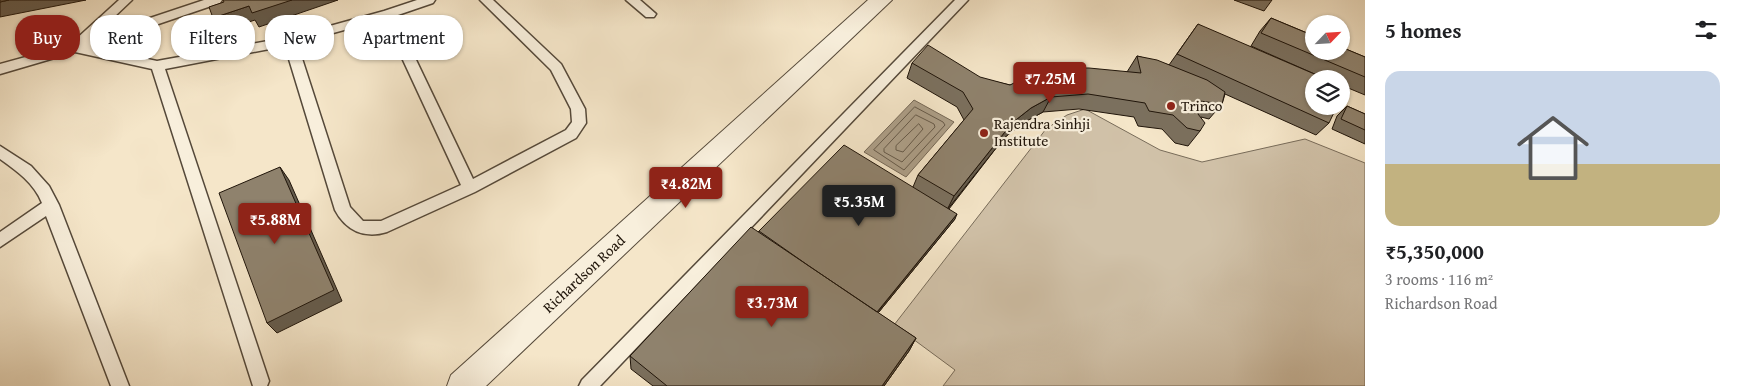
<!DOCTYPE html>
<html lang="en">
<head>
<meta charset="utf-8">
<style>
  body { margin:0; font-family:"Gentium Book Plus",serif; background:#f2f2f2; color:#202124; height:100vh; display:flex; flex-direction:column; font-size:19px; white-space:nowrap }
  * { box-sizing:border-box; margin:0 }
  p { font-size:16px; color:#757577 }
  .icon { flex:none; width:28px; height:28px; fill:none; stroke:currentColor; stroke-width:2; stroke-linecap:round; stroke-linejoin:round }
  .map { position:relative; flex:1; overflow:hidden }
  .details { display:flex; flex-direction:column; background:#fff; width:375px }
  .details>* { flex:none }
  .guide { position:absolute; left:15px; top:15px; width:475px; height:45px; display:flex; gap:10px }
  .needle { width:32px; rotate:65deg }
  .tools { position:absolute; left:1305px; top:15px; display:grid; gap:10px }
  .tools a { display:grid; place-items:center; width:45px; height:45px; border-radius:50%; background:#fff; box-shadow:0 1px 4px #0004; font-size:25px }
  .price { position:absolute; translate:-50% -42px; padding:0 11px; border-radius:5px; background:#8f2418; color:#fff; font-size:16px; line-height:32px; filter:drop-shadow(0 1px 2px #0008) }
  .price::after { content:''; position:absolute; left:50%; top:30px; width:15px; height:11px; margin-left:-8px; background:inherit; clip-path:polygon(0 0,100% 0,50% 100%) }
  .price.active { background:#222; color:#fff }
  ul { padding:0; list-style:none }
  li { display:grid; align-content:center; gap:10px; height:265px; padding:0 20px }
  li span { display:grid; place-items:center; height:155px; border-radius:15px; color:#555 }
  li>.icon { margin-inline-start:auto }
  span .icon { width:90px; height:90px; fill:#fffc; stroke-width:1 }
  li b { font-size:21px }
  h2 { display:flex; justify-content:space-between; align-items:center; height:60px; padding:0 20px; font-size:21px }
  .chip { padding:0 18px; border-radius:20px; background:#fff; box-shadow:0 1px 4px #0004; font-size:18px; line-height:45px }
  .chip.active { background:#8f2418; color:#fff }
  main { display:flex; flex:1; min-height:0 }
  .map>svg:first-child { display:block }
</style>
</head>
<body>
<main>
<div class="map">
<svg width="1365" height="386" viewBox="0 0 1365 386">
  <rect width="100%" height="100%" fill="#f5e6c9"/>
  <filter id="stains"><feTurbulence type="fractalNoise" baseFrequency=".004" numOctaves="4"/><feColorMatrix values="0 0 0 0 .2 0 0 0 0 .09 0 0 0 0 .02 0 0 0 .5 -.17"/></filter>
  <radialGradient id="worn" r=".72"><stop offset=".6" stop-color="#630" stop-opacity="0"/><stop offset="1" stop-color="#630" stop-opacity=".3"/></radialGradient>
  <path fill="#d1c2a9" stroke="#786c5a" d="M1085,109L1160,150L1202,162L1305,139L1365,163V386H943L955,370L894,325L1046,129L1067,115Z"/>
  <path fill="#ad9f88" stroke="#756856" d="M914,100L954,122L906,177L864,152Z"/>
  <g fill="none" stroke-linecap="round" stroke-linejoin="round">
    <path stroke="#665a49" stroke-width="1" d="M915,107L943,122L945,125L904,170L874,150Z
      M916,115L934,124L935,127L902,162L884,152V149Z
      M919,124L923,129L903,152L896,150V146Z"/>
    <g stroke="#55493a" stroke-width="3">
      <path id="service" d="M119,0H132L93,37L204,0H222L220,3L91,47L157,61L290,37L384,11L417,0H435L433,3L395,16L473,179L566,130L572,122L571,109L551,70L480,0H493L561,64L585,109L586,123L576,138L475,192L387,232C365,239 346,231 335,210L285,46L165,69L269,381L267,386H253L152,69L75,52L0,74V64L73,44L75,40ZM384,19L461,185L381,221H363L350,207L297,43Z
        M626,0H640L656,14L654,17H646Z
        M955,0H968L600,386H579L582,380Z
        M0,146L31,166L49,186L59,205L129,386H111L46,216L0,247V232L42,203C34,183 17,171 0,159Z"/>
    </g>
    <g stroke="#55493a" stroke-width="2">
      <path id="tertiary" d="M868,0H892L486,386H447L451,375Z"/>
    </g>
    <use href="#service" fill="#f8efdc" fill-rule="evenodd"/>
    <use href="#tertiary" fill="#f8efdc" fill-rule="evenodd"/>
  </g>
  <path fill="#7b705e" stroke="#20150a" d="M1234,0H1272L1264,11Z
    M1271,18L1365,57V95L1341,85V79H1326L1251,46L1260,31Z
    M1198,24L1329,123L1316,135L1225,94L1222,104L1209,119L1201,117L1200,131L1188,146L1175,143L1162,129L1138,126L1134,117L1079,109L1043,112L1023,123L1004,138L949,209L955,219L878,313L916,338L909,351L884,386H653L631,369L630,356L758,232L759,231L913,187L918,175L964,120L957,107L907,78L912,63L1010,85L1127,72L1137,56L1169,65Z
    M1347,106L1365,114V144L1332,129L1337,116Z"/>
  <path fill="#645b4c" stroke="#20150a" d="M9,0H86L0,17V2Z
    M292,0H338L259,27L255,20L221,31L213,18L249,6Z
    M1051,97L1043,112L1023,123L1004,138L947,210L954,196L1012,123L1031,108Z
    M280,167L289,180L342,301L277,333L267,323Z
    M957,214L955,219L874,318L876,314Z
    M916,338L909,351L884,386H882Z"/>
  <path fill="#8f826d" stroke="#20150a" d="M0,0H9L0,2Z
    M223,0H292L252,13L249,6L213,18L209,7L224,2Z
    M1271,18L1314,36V51H1341V47L1365,57V77L1261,33Z
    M1198,24L1326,79H1314V106H1337L1329,123L1177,54Z
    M928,45L980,77L1010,85L1034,73L1060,68H1089L1141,73L1137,56L1157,60L1207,80L1225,92L1222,104L1200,101L1198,114L1205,123L1200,131L1187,128L1173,115L1149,111L1145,103L1088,94L1051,97L1031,108L1012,123L954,196L918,175L973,109L963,92L912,63Z
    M1341,85L1346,87L1341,97Z
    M1347,106L1365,114V130L1341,119Z
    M844,145L957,214L877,312L809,266L759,231Z
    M280,167L334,290L267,323L219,193Z
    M751,227L916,338L882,386H667L630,356Z"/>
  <g fill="#8f2418" stroke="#f8efdc" stroke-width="2">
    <circle cx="1171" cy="106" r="5"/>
    <circle cx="984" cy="133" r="5"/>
  </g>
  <g text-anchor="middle" stroke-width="4.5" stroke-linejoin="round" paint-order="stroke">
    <g font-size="15" fill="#20150a" stroke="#f8efdc" text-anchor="start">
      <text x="1181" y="111">Trinco</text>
      <text x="994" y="129">Rajendra Sinhji<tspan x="994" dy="17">Institute</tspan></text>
    </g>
    <g font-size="15" fill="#20150a" stroke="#f8efdc">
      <text transform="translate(584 274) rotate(-43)" y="5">Richardson Road</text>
    </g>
  </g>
  <rect width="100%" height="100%" filter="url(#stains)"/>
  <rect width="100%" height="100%" fill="url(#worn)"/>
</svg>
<div class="tools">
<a><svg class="needle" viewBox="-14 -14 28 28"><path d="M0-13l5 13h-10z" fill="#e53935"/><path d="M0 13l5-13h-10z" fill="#757577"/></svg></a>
<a><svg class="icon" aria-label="layers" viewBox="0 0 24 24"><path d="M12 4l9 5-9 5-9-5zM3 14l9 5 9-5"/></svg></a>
</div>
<b class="price" style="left:1050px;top:104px">₹7.25M</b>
<b class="price" style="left:686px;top:209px">₹4.82M</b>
<b class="price active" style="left:859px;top:227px">₹5.35M</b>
<b class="price" style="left:275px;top:245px">₹5.88M</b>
<b class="price" style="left:772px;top:328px">₹3.73M</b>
<div class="guide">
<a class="chip active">Buy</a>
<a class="chip">Rent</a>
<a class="chip">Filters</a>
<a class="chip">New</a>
<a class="chip">Apartment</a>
</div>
</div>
<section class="details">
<h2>5 homes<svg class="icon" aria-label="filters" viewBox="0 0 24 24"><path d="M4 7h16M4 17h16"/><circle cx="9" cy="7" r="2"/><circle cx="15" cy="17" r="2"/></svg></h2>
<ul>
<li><span style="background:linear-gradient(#c9d6e8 60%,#c2b280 0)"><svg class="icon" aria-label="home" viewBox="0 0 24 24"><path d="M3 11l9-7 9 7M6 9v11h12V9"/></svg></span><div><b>₹5,350,000</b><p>3 rooms · 116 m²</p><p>Richardson Road</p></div></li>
</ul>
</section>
</main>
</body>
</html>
